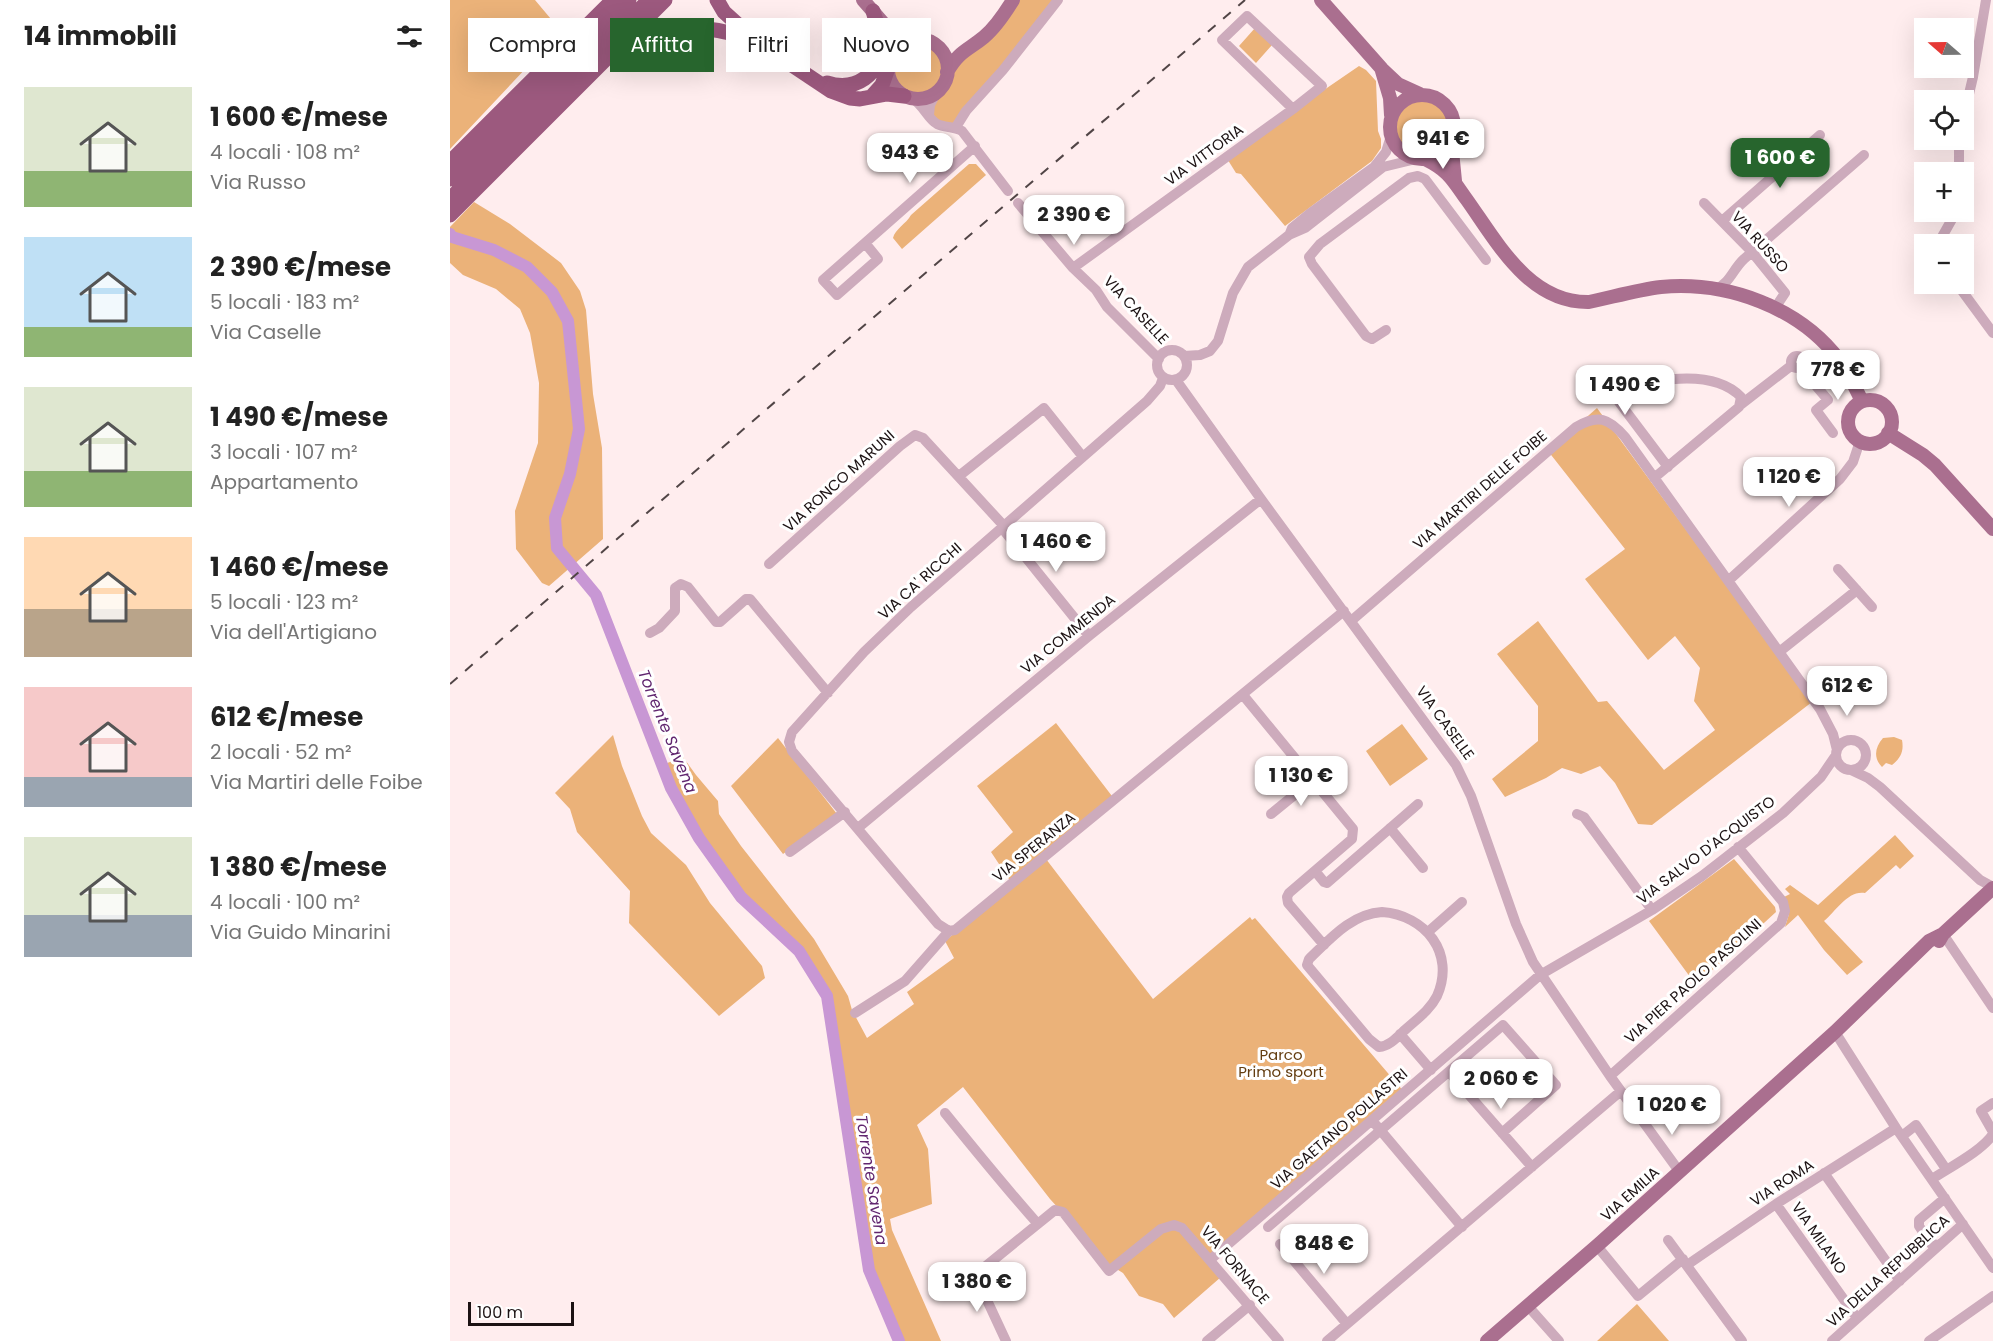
<!DOCTYPE html>
<html lang="it">
<head>
<meta charset="utf-8">
<style>
  body { margin:0; font-family:Poppins,sans-serif; background:#f2f2f2; color:#222; height:100vh; display:flex; flex-direction:column; font-size:22px; white-space:nowrap }
  * { box-sizing:border-box; margin:0 }
  p { font-size:20px; color:#767676 }
  .icon { flex:none; width:33px; height:33px; fill:none; stroke:currentColor; stroke-width:2; stroke-linecap:round; stroke-linejoin:round }
  .map { position:relative; flex:1; overflow:hidden }
  .panel { display:flex; flex-direction:column; background:#fff; width:450px }
  .panel>* { flex:none }
  .top-card { position:absolute; left:18px; top:18px; width:570px; height:54px; display:flex; gap:12px }
  .needle { width:39px; rotate:290deg }
  .fabs { position:absolute; left:1464px; top:18px; display:grid; gap:12px }
  .fabs a { display:grid; place-items:center; width:60px; height:60px; border-radius:0px; background:#fff; box-shadow:0 6px 24px #0002; font-size:30px }
  .scale { position:absolute; left:18px; bottom:15px; width:106px; box-sizing:border-box; padding-left:6px; border:3px solid #1c1213; border-top:0; font-size:16px; line-height:21px; white-space:nowrap; color:#1c1213; -webkit-text-stroke:4px #fff; paint-order:stroke }
  .price { position:absolute; translate:-50% -51px; padding:0 14px; border-radius:12px; background:#fff; color:#222; font-size:20px; line-height:39px; filter:drop-shadow(0 2px 3px #0008) }
  .price::after { content:''; position:absolute; left:50%; top:36px; width:18px; height:14px; margin-left:-9px; background:inherit; clip-path:polygon(0 0,100% 0,50% 100%) }
  .price.active { background:#27652d; color:#fff }
  ul { padding:0; list-style:none }
  li { display:flex; align-items:center; gap:18px; height:150px; padding:0 24px }
  li span { display:grid; place-items:center; flex:none; width:168px; height:120px; border-radius:0px; color:#555 }
  li>.icon { margin-inline-start:auto }
  span .icon { width:72px; height:72px; fill:#fffc; stroke-width:1 }
  li b { font-size:26px }
  h2 { display:flex; justify-content:space-between; align-items:center; height:72px; padding:0 24px; font-size:26px }
  .chip { padding:0 21px; border-radius:0px; background:#fff; box-shadow:0 6px 24px #0002; font-size:21px; line-height:54px }
  .chip.active { background:#27652d; color:#fff }
  main { display:flex; flex:1; min-height:0 }
  .map>svg:first-child { display:block }
</style>
</head>
<body>
<main>
<section class="panel">
<h2>14 immobili<svg class="icon" aria-label="filters" viewBox="0 0 24 24"><path d="M4 7h16M4 17h16"/><circle cx="9" cy="7" r="2"/><circle cx="15" cy="17" r="2"/></svg></h2>
<ul>
<li><span style="background:linear-gradient(#dfe7d0 70%,#8fb573 0)"><svg class="icon" aria-label="home" viewBox="0 0 24 24"><path d="M3 11l9-7 9 7M6 9v11h12V9"/></svg></span><div><b>1 600 €/mese</b><p>4 locali · 108 m²</p><p>Via Russo</p></div></li>
<li><span style="background:linear-gradient(#bfe0f5 75%,#8fb573 0)"><svg class="icon" aria-label="home" viewBox="0 0 24 24"><path d="M3 11l9-7 9 7M6 9v11h12V9"/></svg></span><div><b>2 390 €/mese</b><p>5 locali · 183 m²</p><p>Via Caselle</p></div></li>
<li><span style="background:linear-gradient(#dfe7d0 70%,#8fb573 0)"><svg class="icon" aria-label="home" viewBox="0 0 24 24"><path d="M3 11l9-7 9 7M6 9v11h12V9"/></svg></span><div><b>1 490 €/mese</b><p>3 locali · 107 m²</p><p>Appartamento</p></div></li>
<li><span style="background:linear-gradient(#ffd9b3 60%,#b9a48a 0)"><svg class="icon" aria-label="home" viewBox="0 0 24 24"><path d="M3 11l9-7 9 7M6 9v11h12V9"/></svg></span><div><b>1 460 €/mese</b><p>5 locali · 123 m²</p><p>Via dell'Artigiano</p></div></li>
<li><span style="background:linear-gradient(#f6c9c9 75%,#9aa5b1 0)"><svg class="icon" aria-label="home" viewBox="0 0 24 24"><path d="M3 11l9-7 9 7M6 9v11h12V9"/></svg></span><div><b>612 €/mese</b><p>2 locali · 52 m²</p><p>Via Martiri delle Foibe</p></div></li>
<li><span style="background:linear-gradient(#dfe7d0 65%,#9aa5b1 0)"><svg class="icon" aria-label="home" viewBox="0 0 24 24"><path d="M3 11l9-7 9 7M6 9v11h12V9"/></svg></span><div><b>1 380 €/mese</b><p>4 locali · 100 m²</p><p>Via Guido Minarini</p></div></li>
</ul>
</section>
<div class="map">
<svg width="1543" height="1341" viewBox="0 0 1543 1341">
  <rect width="100%" height="100%" fill="#ffedee"/>
  <path fill="#ebb279" d="M0,0H85L111,31L0,149Z
    M563,0H608L506,127L485,123L480,105C500,66 534,33 563,0Z
    M805,28L822,45L806,63L789,46Z
    M444 69a24 24 0 1 1 48 0a24 24 0 1 1-48 0Z
    M909,66L916,70L926,81L928,131L931,139V148L922,161L835,226L791,174L786,173L776,157Z
    M946 127a26 26 0 1 1 52 0a26 26 0 1 1-52 0Z
    M519,164H526L536,175L452,249L443,238C445,229 456,224 461,215Z
    M24,202L60,224L98,253L111,263L130,291L136,310L143,394L152,448L153,539L99,586L92,583L66,549L65,511L88,443L89,383L80,333L70,309L46,289L13,275L0,263V227Z
    M1147,408L1362,702L1202,825L1188,824L1165,783L1150,766L1131,774L1112,768L1096,778L1055,797L1042,779L1088,741V706L1047,654L1088,621L1148,702L1157,701L1214,770L1265,730L1244,701L1250,668L1225,636L1198,660L1135,579L1175,549L1098,451Z
    M606,723L665,800L596,859L703,999L800,917L802,920L805,918L955,1093L758,1261L771,1277L724,1318L713,1304L689,1296L673,1273L660,1265L600,1199L513,1087L467,1125L478,1149L482,1204L440,1219L442,1230L491,1341H449L419,1270L377,996L349,951L291,897L249,838L221,788L212,765L233,757L246,775L268,801L269,814L291,846L364,939L398,996L402,1010L417,1038L464,1004L457,992L504,958L495,941L563,885L541,852L563,832L527,786Z
    M952,724L978,759L940,786L916,751Z
    M163,735L172,766L192,816L201,833L236,865L260,903L312,966L315,978L269,1016L179,923L180,891L127,832L120,809L105,793Z
    M1444,737L1452,740C1454,751 1451,758 1442,765L1436,763L1432,767C1423,758 1425,747 1433,738Z
    M328,738L387,814L333,854L281,786Z
    M1445,835L1464,856L1450,869L1446,865L1415,893C1398,890 1386,911 1374,921L1413,962L1397,975L1374,950L1348,915L1335,927L1339,914L1334,897L1340,894L1335,889L1340,885L1368,905Z
    M1284,859L1325,907L1326,912L1246,985L1199,921Z
    M1187,1304L1219,1341H1147Z"/>
  <g fill="none" stroke-linecap="round" stroke-linejoin="round">
    <path stroke="#c897d4" stroke-width="12" d="M0,234L2,237L44,250L77,267L102,292L118,321L129,429L120,474L105,518L107,548L146,595L221,788L249,838L291,897L349,951L377,996L419,1270L449,1341"/>
    <path stroke="#cdabbc" stroke-width="10" d="M463,99C473,105 478,119 487,124C495,128 504,126 512,131L558,191
      M479,115L480,105L486,93
      M1514,115L1523,77L1536,0
      M506,127L516,111L553,70L608,0
      M1509,172V140
      M568,203L623,268L646,290L657,307L709,359
      M1254,203L1302,252L1335,293L1329,302
      M1272,221L1370,135
      M840,233L842,228L859,214L924,167L936,152L941,136
      M415,243L428,259L387,295L373,280L525,146
      M1488,244L1506,212
      M623,268L843,109L872,86L797,16L772,40L843,109
      M1507,284L1543,333
      M1266,289C1280,283 1283,269 1294,259L1414,155
      M936,330L922,339L916,336L862,264L859,257L870,244L959,178L968,176L975,179L1036,260
      M707 365a15 15 0 1 1 30 0a15 15 0 1 1-30 0Z
      M1341 362a6 6 0 1 1 12 0a6 6 0 1 1-12 0Z
      M734,356L750,355L760,351L768,341L783,293L798,267L839,235L855,228L933,167L966,159
      M1350,367L1378,400L1366,410L1383,433
      M713,378L710,386L697,401L461,607L414,652L342,732L339,742L342,751L488,924L499,931L505,930L894,611
      M726,380L811,499L1006,765L1021,796L1066,924L1083,962L1160,1076L1229,1171
      M1289,406L1342,365
      M509,476L594,408L633,457
      M1204,478L1289,407L1291,397C1262,367 1203,380 1168,390L1166,392L1169,402L1218,467
      M552,528L639,636
      M319,564L450,446L465,435L473,438L554,526
      M1388,569L1422,607
      M1278,581L1390,479L1403,462L1410,441
      M901,621L1126,427C1148,414 1159,418 1175,437L1370,709L1383,734L1387,750
      M200,633L209,628L225,611V588L231,584L238,587L266,622H270L296,599H300L378,693
      M1329,652L1407,590
      M793,695L903,829L902,839L839,893L837,897L838,903L874,945
      M1386 755a15 15 0 1 1 30 0a15 15 0 1 1-30 0Z
      M1401,770L1418,778L1430,787L1530,880L1543,887
      M821,814L864,779
      M1127,814L1134,817L1202,910
      M408,828L639,636L811,499
      M940,828L973,868
      M340,852L395,812
      M865,871L874,882L877,883L968,804
      M932,912C975,915 1006,953 987,996C980,1010 967,1019 956,1029C948,1036 940,1046 929,1047L919,1039L857,965L859,959C880,939 901,914 932,912Z
      M978,932L1012,902
      M1493,934L1543,1008
      M405,1013L455,981L499,931
      M1385,1032L1446,1128L1543,1268
      M950,1034L981,1070
      M999,1072L1082,1167
      M1160,1076L1331,923L1335,911L1333,902L1288,847
      M1543,1103L1531,1111L1543,1132
      M495,1113C525,1150 555,1187 587,1223
      M926,1125L1012,1227
      M1452,1136L1466,1125L1496,1169
      M1374,1173L1450,1281
      M1482,1179C1500,1167 1532,1151 1543,1134
      M1326,1204L1407,1318
      M818,1227L1053,1025L1106,1085L1052,1133
      M1218,1240L1292,1341
      M830,1244L897,1324
      M1489,1245L1481,1244L1469,1226V1220L1495,1198
      M1147,1246L1188,1296L1233,1259
      M761,1259L1090,975L1202,910L1252,876L1333,813L1371,777L1386,755
      M1237,1265L1326,1204L1446,1128
      M1077,1305L1109,1341
      M556,1341L529,1283L530,1274L536,1266L605,1210L613,1212L659,1271L711,1229L724,1225L732,1228L829,1341
      M757,1341L800,1305
      M877,1341L1171,1091
      M1382,1341L1513,1224
      M1479,1341L1543,1296"/>
    <path stroke="#aa6f8f" stroke-width="14" d="M413,0L441,32L463,40
      M871,0L932,69L948,84L970,94
      M438 69a30 30 0 1 1 60 0a30 30 0 1 1-60 0Z
      M932,71L940,98L941,115
      M497,72C509,51 517,51 534,37C546,27 555,13 563,0
      M940 127a32 32 0 1 1 64 0a32 32 0 1 1-64 0Z
      M1001,141L1005,181
      M975,159C999,171 1002,179 1017,200C1047,242 1079,303 1139,302C1163,297 1187,290 1211,287C1277,281 1350,307 1390,361C1399,373 1405,388 1412,401
      M1398 422a22 22 0 1 1 44 0a22 22 0 1 1-44 0Z
      M1438,433L1473,455L1485,465L1543,529
      M1489,941L1493,934L1543,888
      M1037,1341L1149,1244L1385,1032L1479,941L1493,934"/>
    <path stroke="#9c597e" stroke-width="15" d="M267,0L274,12L306,41L381,91L400,98L410,99L437,94L454,96
      M169,58C209,23 248,22 297,38
      M377,83C405,92 431,75 431,44C431,33 426,22 423,11
      M423,95L432,85L437,71
      M0,162L163,0
      M0,179L179,0
      M0,199L199,0
      M0,215L215,0"/>
    <path stroke="#514546" stroke-width="2" stroke-dasharray="10 10" stroke-linecap="butt" d="M0,684L341,388L795,0"/>
  </g>
  <g text-anchor="middle" stroke-width="6" stroke-linejoin="round" paint-order="stroke">
    <g font-size="15" fill="#1c1213" stroke="#fff">
      <text transform="translate(754 155) rotate(-36)" y="5">VIA VITTORIA</text>
      <text transform="translate(1310 242) rotate(48)" y="5">VIA RUSSO</text>
      <text transform="translate(686 310) rotate(47)" y="5">VIA CASELLE</text>
      <text transform="translate(389 481) rotate(-42)" y="5">VIA RONCO MARUNI</text>
      <text transform="translate(1030 490) rotate(-41)" y="5">VIA MARTIRI DELLE FOIBE</text>
      <text transform="translate(470 581) rotate(-42)" y="5">VIA CA' RICCHI</text>
      <text transform="translate(618 634) rotate(-39)" y="5">VIA COMMENDA</text>
      <text transform="translate(995 723) rotate(54)" y="5">VIA CASELLE</text>
      <text transform="translate(584 847) rotate(-39)" y="5">VIA SPERANZA</text>
      <text transform="translate(1256 850) rotate(-37)" y="5">VIA SALVO D'ACQUISTO</text>
      <text transform="translate(1243 981) rotate(-42)" y="5">VIA PIER PAOLO PASOLINI</text>
      <text transform="translate(889 1129) rotate(-41)" y="5">VIA GAETANO POLLASTRI</text>
      <text transform="translate(1332 1183) rotate(-33)" y="5">VIA ROMA</text>
      <text transform="translate(1180 1194) rotate(-42)" y="5">VIA EMILIA</text>
      <text transform="translate(1369 1238) rotate(55)" y="5">VIA MILANO</text>
      <text transform="translate(785 1265) rotate(50)" y="5">VIA FORNACE</text>
      <text transform="translate(1438 1271) rotate(-42)" y="5">VIA DELLA REPUBBLICA</text>
    </g>
    <g font-size="15" fill="#643e11" stroke="#fff">
      <text x="831" y="1060">Parco<tspan x="831" dy="17">Primo sport</tspan></text>
    </g>
    <g font-size="16" font-style="italic" fill="#61266f" stroke="#fff">
      <text transform="translate(218 731) rotate(68)" y="6">Torrente Savena</text>
      <text transform="translate(422 1180) rotate(81)" y="6">Torrente Savena</text>
    </g>
  </g>
</svg>
<div class="fabs">
<a><svg class="needle" viewBox="-14 -14 28 28"><path d="M0-13l5 13h-10z" fill="#e53935"/><path d="M0 13l5-13h-10z" fill="#767676"/></svg></a>
<a><svg class="icon" aria-label="locate" viewBox="0 0 24 24"><circle cx="12" cy="12" r="6"/><path d="M12 2v4M12 18v4M2 12h4M18 12h4"/></svg></a>
<a>+</a>
<a>−</a>
</div>
<div class="scale">100 m</div>
<b class="price" style="left:993px;top:170px">941 €</b>
<b class="price" style="left:460px;top:184px">943 €</b>
<b class="price active" style="left:1330px;top:189px">1 600 €</b>
<b class="price" style="left:624px;top:246px">2 390 €</b>
<b class="price" style="left:1388px;top:401px">778 €</b>
<b class="price" style="left:1175px;top:416px">1 490 €</b>
<b class="price" style="left:1339px;top:508px">1 120 €</b>
<b class="price" style="left:606px;top:573px">1 460 €</b>
<b class="price" style="left:1397px;top:717px">612 €</b>
<b class="price" style="left:851px;top:807px">1 130 €</b>
<b class="price" style="left:1051px;top:1110px">2 060 €</b>
<b class="price" style="left:1222px;top:1136px">1 020 €</b>
<b class="price" style="left:874px;top:1275px">848 €</b>
<b class="price" style="left:527px;top:1313px">1 380 €</b>
<div class="top-card">
<a class="chip">Compra</a>
<a class="chip active">Affitta</a>
<a class="chip">Filtri</a>
<a class="chip">Nuovo</a>
</div>
</div>
</main>
</body>
</html>
